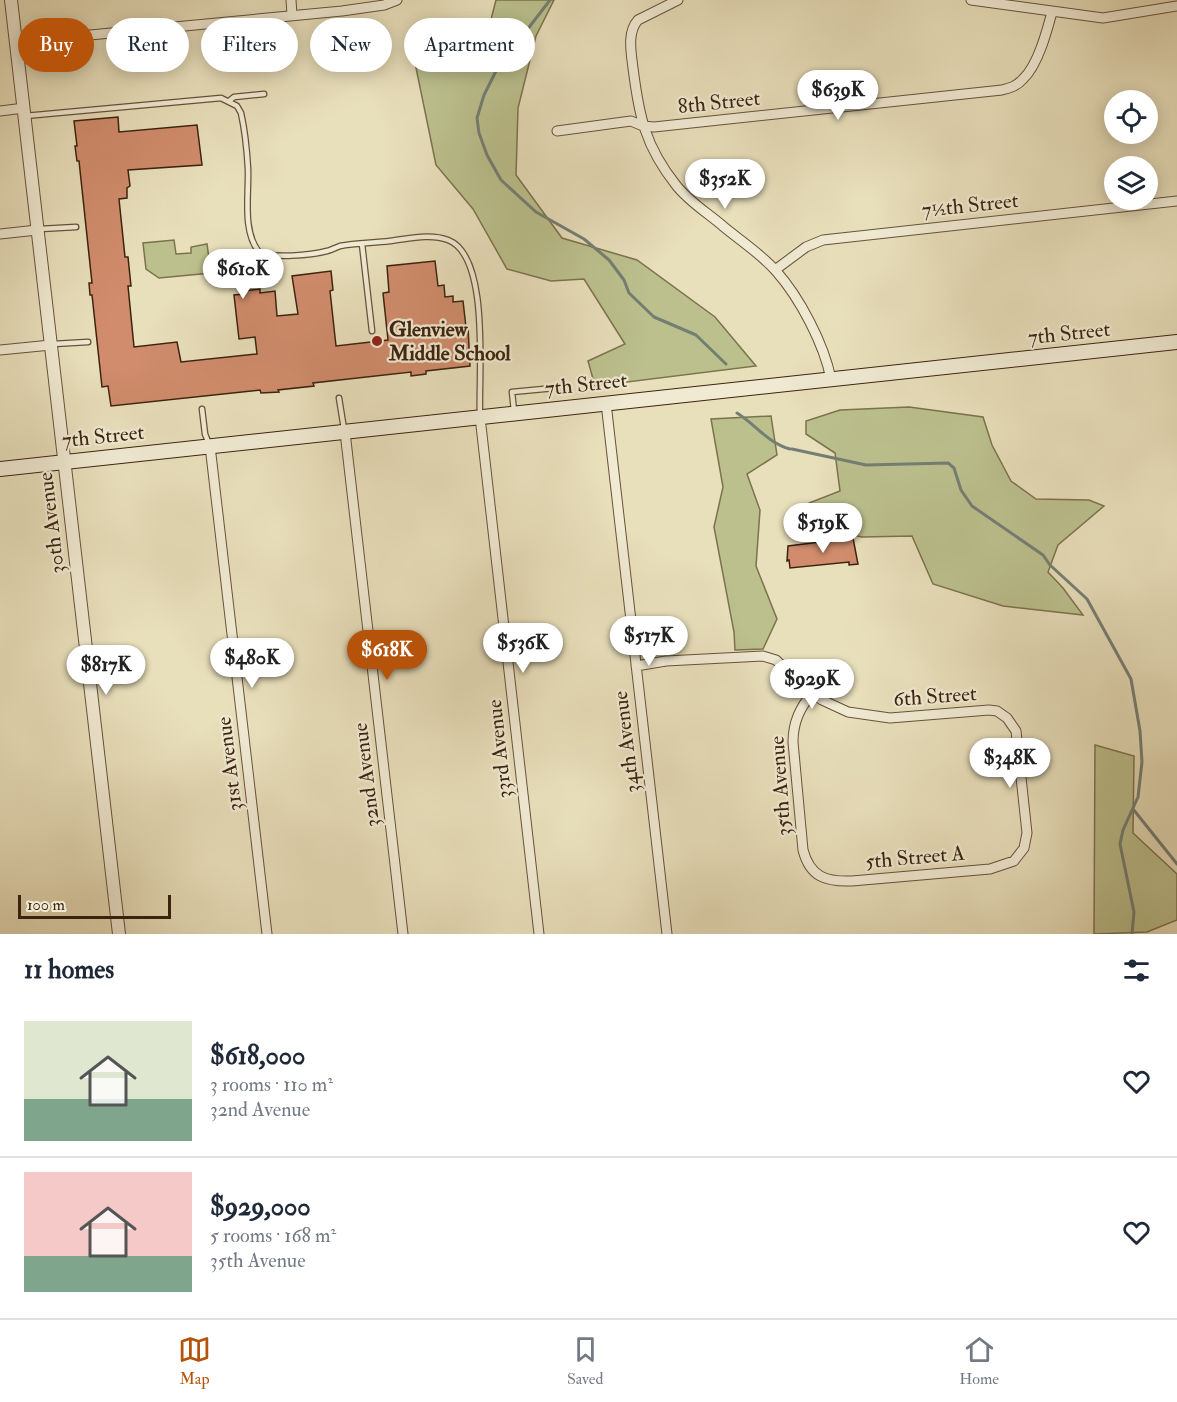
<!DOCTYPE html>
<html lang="en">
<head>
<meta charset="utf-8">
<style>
  body { margin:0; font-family:"IM FELL Double Pica",serif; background:#f2f2f3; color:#1f2937; height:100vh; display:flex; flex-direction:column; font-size:22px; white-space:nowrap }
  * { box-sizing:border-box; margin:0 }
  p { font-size:20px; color:#747a83 }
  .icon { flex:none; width:33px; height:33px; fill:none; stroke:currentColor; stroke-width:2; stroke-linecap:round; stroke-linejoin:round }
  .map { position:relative; height:934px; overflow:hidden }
  .drawer { display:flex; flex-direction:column; background:#fff; flex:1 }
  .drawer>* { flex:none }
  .banner { position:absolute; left:18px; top:18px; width:600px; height:54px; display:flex; gap:12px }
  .controls { position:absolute; left:1104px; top:90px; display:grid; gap:12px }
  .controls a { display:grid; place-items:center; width:54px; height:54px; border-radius:50%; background:#fff; box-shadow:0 3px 15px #0003; font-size:30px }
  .scale { position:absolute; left:18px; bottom:15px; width:153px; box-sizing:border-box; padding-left:6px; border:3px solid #3c230f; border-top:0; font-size:16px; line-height:21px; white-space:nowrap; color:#3c230f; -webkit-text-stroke:4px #f0ead3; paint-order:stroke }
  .price { position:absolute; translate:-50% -51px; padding:0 14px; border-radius:21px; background:#fff; color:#222; font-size:20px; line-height:39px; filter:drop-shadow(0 2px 3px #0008) }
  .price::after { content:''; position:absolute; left:50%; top:36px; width:18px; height:14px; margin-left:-9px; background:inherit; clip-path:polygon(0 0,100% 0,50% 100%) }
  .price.current { background:#b45309; color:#fff }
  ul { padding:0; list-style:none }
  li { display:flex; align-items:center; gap:18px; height:150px; padding:0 24px }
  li+li { border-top:2px solid #e0e1e3 }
  li span { display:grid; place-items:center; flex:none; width:168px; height:120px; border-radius:0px; color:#555 }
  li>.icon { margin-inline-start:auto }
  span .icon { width:72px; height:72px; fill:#fffc; stroke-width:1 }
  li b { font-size:26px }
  h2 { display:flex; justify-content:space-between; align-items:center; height:72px; padding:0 24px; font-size:26px }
  .pill { padding:0 21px; border-radius:27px; background:#fff; box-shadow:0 3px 15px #0003; font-size:21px; line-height:54px }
  .pill.current { background:#b45309; color:#fff }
  .tab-bar { display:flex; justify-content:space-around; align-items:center; height:84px; border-top:2px solid #e0e1e3; background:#fff; font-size:16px; color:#747a83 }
  .tab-bar a { display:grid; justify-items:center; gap:3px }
  .tab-bar .current { color:#b45309 }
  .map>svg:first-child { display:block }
</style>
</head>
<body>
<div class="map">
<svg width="1177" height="934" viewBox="0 0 1177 934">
  <rect width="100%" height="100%" fill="#e8dfbb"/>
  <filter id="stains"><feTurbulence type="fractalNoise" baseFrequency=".00333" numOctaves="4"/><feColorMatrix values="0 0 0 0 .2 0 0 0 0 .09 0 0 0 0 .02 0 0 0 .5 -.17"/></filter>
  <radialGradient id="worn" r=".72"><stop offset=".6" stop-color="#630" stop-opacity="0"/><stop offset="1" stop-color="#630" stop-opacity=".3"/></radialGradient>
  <path fill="#bbc08d" stroke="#7c724e" stroke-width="1.5" d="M496,0H554L536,36L518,108L516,175L562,238L637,260L715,317L756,366L595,386L588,361L625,344L584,279L551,281L507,269L473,209L436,165L415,63L487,35Z
    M174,240L176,254L191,253V247L207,244L211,273L159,278L146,269L143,243Z
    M909,407L983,417L992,445L1011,481L1036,499L1089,500L1104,506L1058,545L1048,572L1063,588L1083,615L1003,606L933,584L912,536L862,537L806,527L809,503L840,491L835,453L806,434V421L840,410Z
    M771,416L777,455L747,474L760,510L756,566L777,619L763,649L735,650L734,632L714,527L723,487L711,419Z
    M1095,745L1134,756L1133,833L1177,874V920L1147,932L1094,934Z"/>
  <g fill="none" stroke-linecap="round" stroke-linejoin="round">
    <path stroke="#747e75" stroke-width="3" d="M550,0L497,69L484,95L477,118L479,133L487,155L501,180L536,212L584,239L609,260L624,280L629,293L654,317L696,335L726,364
      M737,413C755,424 768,443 790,449
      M792,449L866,465L948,463L954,468L961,490L972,506L1043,555L1050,565L1087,599L1131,679L1140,731L1142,762L1138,797L1123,830L1120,844L1134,912L1132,934
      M1133,809L1177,864"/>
  </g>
  <path fill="#d08c6c" stroke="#3c230f" stroke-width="1.5" d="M118,117L119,132L197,125L202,165L128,170L130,186L127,188V198L119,199L125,257H128L131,286H128L134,347L177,342L181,362L257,354L255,337L239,339L234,295L244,294V291L260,289V293L275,291L277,316L298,314L292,276L331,271L333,290L330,291L336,346L388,340L383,293L389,292L387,266L435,261L438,286L444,285L445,297L453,296V302L463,301L466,327H468L470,366L426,371V374L411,376V372L313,383L314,386L278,390L279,392L261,393L260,390L111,406L108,386L102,387L92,295H90L89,283H92L79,161H77L75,146H77L74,121Z
    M853,538L858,564L849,565V562L790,568L789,560L787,561L788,546Z"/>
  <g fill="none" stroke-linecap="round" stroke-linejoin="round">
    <g stroke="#67523a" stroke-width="7">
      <path id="service" d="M229,101L234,97L264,94
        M25,116L221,98L237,106L241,113C245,131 247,151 248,169C249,195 242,231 259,252C273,259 311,255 327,251C331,250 335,248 340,246C355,243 373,243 390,241C408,239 430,233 448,240C491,256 478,378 480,416
        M40,229L76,227
        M362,244L372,331
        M53,344L88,342
        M339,398L344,429
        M202,409L205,434L209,444
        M514,411L512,392L565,387"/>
    </g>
    <g stroke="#67523a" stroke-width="11">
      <path id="minor" d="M291,0L292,15
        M678,0L638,20C627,32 631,52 633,68C639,116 645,146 676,185C689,202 708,213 724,227C741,241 761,254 776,271C800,298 824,344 831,379
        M971,0L1103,18L1177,6
        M16,42L342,11L384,5L397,0
        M0,111L24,108
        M557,131L631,121L643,126L654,127L1002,90C1010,88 1017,86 1023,79C1038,65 1047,31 1052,12
        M0,234L37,230
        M775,270L806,247L823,240L1177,201
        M0,350L51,345
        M606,403L667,934
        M480,417L539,934
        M345,432L403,934
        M210,446L267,934
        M636,666L666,661L763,656L776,660L802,686L822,700L848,712L890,718L989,710L997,711L1007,718L1016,731L1027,833L1024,848L1014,861L990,869L852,881C826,882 810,877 803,850L793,742C793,722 800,708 812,693"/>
    </g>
    <g stroke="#67523a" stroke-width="14">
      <path id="tertiary" d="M11,0L119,934"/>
    </g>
    <g stroke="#3c230f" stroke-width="16">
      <path id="secondary" d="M0,469L1177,342"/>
    </g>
    <use href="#service" stroke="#f0ead3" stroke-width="4.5"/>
    <use href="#minor" stroke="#f0ead3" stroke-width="9"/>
    <use href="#tertiary" stroke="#f0ead3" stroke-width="12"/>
    <use href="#secondary" stroke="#f0ead3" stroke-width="14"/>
  </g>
  <circle fill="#8f2418" stroke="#f0ead3" stroke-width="2" cx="377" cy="341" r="6"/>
  <g text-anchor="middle" stroke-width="4.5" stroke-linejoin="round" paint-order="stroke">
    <g font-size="21" fill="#3c230f" stroke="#f0ead3">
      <text transform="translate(719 102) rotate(-6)" y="7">8th Street</text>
      <text transform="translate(970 205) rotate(-6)" y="7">7½th Street</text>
      <text transform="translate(1069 333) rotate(-6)" y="7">7th Street</text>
      <text transform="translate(586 384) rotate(-6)" y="7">7th Street</text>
      <text transform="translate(103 436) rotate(-6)" y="7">7th Street</text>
      <text transform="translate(51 523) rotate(-97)" y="7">30th Avenue</text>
      <text transform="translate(935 696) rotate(-4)" y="7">6th Street</text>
      <text transform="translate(626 742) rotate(-97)" y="7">34th Avenue</text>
      <text transform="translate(499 749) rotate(-96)" y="7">33rd Avenue</text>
      <text transform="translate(229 764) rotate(-97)" y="7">31st Avenue</text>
      <text transform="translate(366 775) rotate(-97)" y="7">32nd Avenue</text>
      <text transform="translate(780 786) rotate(-94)" y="7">35th Avenue</text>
      <text transform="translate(915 857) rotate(-5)" y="7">5th Street A</text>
    </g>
    <g font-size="21" font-weight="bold" fill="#3c230f" stroke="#f0ead3" text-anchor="start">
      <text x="389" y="336">Glenview<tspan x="389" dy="24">Middle School</tspan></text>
    </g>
  </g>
  <rect width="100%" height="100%" filter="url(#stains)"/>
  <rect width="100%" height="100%" fill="url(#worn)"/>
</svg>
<div class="controls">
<a><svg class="icon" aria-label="locate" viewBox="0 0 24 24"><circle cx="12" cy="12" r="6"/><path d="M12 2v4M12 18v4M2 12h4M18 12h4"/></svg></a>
<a><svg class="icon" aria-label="layers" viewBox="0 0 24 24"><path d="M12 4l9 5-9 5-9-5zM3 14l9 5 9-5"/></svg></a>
</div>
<div class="scale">100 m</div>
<b class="price" style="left:838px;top:121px">$639K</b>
<b class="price" style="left:725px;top:210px">$352K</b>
<b class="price" style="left:243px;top:300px">$610K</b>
<b class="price" style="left:823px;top:554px">$519K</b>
<b class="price" style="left:649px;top:667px">$517K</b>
<b class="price" style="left:523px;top:674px">$536K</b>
<b class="price current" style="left:387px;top:681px">$618K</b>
<b class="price" style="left:252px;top:689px">$480K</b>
<b class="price" style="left:106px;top:696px">$817K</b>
<b class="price" style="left:812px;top:710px">$929K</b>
<b class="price" style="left:1010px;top:789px">$348K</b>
<div class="banner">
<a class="pill current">Buy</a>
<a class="pill">Rent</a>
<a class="pill">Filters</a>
<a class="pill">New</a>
<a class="pill">Apartment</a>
</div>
</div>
<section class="drawer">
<h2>11 homes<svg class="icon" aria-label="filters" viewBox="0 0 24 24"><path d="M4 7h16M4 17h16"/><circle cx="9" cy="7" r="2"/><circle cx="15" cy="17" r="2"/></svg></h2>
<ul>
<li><span style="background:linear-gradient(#dfe7d0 65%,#7fa58c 0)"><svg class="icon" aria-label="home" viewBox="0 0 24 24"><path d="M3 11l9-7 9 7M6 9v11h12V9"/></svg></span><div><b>$618,000</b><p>3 rooms · 110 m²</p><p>32nd Avenue</p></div><svg class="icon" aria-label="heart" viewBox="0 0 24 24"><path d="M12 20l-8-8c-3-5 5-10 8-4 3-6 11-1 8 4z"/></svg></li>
<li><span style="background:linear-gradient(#f6c9c9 70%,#7fa58c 0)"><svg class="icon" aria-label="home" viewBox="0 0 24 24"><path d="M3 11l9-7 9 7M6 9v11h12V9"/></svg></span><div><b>$929,000</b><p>5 rooms · 168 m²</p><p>35th Avenue</p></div><svg class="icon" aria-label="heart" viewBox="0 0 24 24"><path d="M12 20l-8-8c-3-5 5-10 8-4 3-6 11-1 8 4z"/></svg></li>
</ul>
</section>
<nav class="tab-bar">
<a class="current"><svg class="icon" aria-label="map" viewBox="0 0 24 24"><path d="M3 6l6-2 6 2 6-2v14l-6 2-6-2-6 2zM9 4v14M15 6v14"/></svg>Map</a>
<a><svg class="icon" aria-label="saved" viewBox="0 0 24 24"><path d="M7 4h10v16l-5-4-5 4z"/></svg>Saved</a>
<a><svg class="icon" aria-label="home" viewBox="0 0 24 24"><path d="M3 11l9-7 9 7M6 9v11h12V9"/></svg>Home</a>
</nav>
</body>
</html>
